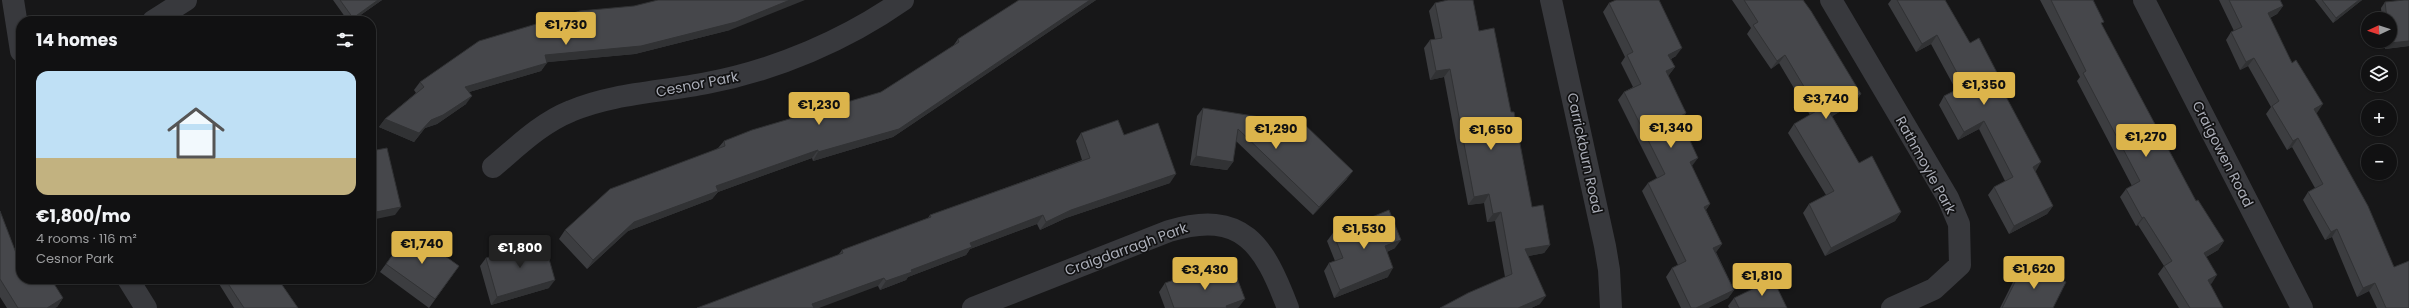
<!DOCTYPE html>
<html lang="en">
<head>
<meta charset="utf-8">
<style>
  body { margin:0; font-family:Poppins,sans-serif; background:#1a1a1b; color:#f1f3f6; height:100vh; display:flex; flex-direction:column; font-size:15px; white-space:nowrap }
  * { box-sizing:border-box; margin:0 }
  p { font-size:13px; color:#9c9d9f }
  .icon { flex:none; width:22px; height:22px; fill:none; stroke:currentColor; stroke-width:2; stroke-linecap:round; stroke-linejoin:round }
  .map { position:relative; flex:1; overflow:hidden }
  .drawer { position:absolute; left:16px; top:16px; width:360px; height:268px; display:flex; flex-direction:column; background:#111112; border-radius:16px; box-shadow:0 1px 3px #0004,0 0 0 1px #303132 }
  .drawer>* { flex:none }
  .needle { width:26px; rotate:266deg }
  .tools { position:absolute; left:2361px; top:12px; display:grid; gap:8px }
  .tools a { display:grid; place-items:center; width:36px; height:36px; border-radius:50%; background:#111112; box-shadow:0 1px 3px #0004,0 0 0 1px #303132; font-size:20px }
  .price { position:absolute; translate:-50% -34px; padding:0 9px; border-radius:4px; background:#dcb44b; color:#111; font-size:13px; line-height:26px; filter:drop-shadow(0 1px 2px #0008) }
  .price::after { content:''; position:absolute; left:50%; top:24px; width:12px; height:9px; margin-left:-6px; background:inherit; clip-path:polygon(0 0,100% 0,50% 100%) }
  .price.on { background:#222; color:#fff }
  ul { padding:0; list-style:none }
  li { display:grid; align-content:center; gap:8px; height:212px; padding:0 20px }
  li span { display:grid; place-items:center; height:124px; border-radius:12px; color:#555 }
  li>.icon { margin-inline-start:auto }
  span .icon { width:72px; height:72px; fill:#fffc; stroke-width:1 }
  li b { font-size:17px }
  h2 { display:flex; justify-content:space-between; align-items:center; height:48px; padding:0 20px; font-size:17px }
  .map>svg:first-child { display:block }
</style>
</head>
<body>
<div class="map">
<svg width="2409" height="308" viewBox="0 0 2409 308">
  <rect width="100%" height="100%" fill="#171718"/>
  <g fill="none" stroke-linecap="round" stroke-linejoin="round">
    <path stroke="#38393d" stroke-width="22" d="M1551,0L1605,246L1609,270L1611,308
      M1831,0L1948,198L1959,224L1960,265L1934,289L1892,308
      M2144,0L2302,308
      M153,21L186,0
      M493,167C518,146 541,123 571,111C613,93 663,92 707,83C776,70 846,40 903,0
      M973,308L1169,231C1243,209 1264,245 1288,308"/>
    <path stroke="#38393d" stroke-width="22" d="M13,0L21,51
      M128,279L146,308"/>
  </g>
  <path fill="#3c3d40" d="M333,0H382L352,21H348Z
    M1019,0H1096L893,137L813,161L812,158L718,192L712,199L628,231L587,269L559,239L565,230L718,148L724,141L881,92L953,46L958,39Z
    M1732,0H1803L1855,103L1832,116L1859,163L1901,212L1895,221L1825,256L1803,213L1809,204L1826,195L1788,133L1794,124L1810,115L1779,63L1771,69L1747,34L1751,28Z
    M1891,0H1945L1970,43L2004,93L2036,171H2035L2053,206L2047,214L2009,234L1988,195L1994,187L2005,181L1979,129L1958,140L1939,105L1944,96L1956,90L1931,44L1916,52L1888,4Z
    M2040,0H2093L2102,25L2196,201L2224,241L2218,250L2206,257L2212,283L2210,284L2223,308H2179L2158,274L2164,266L2138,225L2136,226L2120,197L2126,189L2132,186L2077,81L2080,77Z
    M2219,0H2280L2283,6L2277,14L2270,18L2292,63L2317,113H2316L2409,308H2377L2369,291L2357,297L2332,237L2325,240L2303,200L2308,192L2315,188L2292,147L2287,150L2266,114L2271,107L2248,66L2240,70L2226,40L2231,32L2234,31Z
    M2315,0H2362L2333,23Z
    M2385,2L2409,46L2385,49V41H2390V19H2382L2381,8Z
    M1435,3L1479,31L1511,112L1532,207L1550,245L1544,253L1528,256L1540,304L1531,308H1440L1505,277L1495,221L1487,222L1484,203L1468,205L1444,77L1430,80L1424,48L1430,40L1435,39L1429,11Z
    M1609,3L1676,56L1671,59L1675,67L1668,76L1686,113L1681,121L1692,166V167L1710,204L1706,210L1722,244L1716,252L1734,290L1728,298L1708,308H1681L1666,277L1672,268L1678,265L1642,191L1648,183L1657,178L1618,100L1624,92L1633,87L1621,63L1625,57L1603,12Z
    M634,6L730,30L635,54L547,62L541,71L469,92L466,104L437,124L425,128L414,142L379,127L385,119L416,93L414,90L420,82Z
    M1203,108L1347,179L1313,215L1236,141L1233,162L1227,170L1190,165L1197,116Z
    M1081,133L1124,135L1170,183L1066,218L1040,230L1037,224L970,249L966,255L908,277L906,280L880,290L878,286L839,254L842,250L928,218L930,215L1082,160L1076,141Z
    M0,211L21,266L63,298L57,307L54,308H7L0,297Z
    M410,231L459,266L429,308L380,272Z
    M1333,233L1395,248L1387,252L1388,277L1334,298L1324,271L1329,263L1335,261L1327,241Z
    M486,258L549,288L491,305L480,266Z
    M2025,262L2053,308H2000L2019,270Z
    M216,279H278L298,308H234Z
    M1204,280L1239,307L1236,308H1165L1159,292L1165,283Z
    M1734,298L1787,308H1729L1728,306Z"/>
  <path fill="#313234" d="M378,0H382L352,21H351L353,18Z
    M790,0H805L730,30L635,54L539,63L545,55Z
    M1090,0H1096L893,137L813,161L818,152Z
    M2359,0H2362L2333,23L2336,18Z
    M2283,6L2277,14L2262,21L2268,13Z
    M1937,35L1931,44L1916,52L1922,44Z
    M2409,41V46L2385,49L2390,43Z
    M1682,48L1676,56L1662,63L1668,55Z
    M1785,55L1779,63L1771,69L1777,61Z
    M2254,58L2248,66L2240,70L2246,62Z
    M547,63L541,71L459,95L465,87Z
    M1675,67L1669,75L1660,80L1666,71Z
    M1450,69L1444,77L1430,80L1436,71Z
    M1861,94L1855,103L1824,121L1830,113Z
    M472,96L466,104L437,124L425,128L414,142L379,127L385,119Z
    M2323,104L2317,113L2308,118L2314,109Z
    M1686,113L1680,122L1679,117Z
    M1984,121L1979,129L1958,140L1964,132Z
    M2298,138L2292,147L2287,150L2293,141Z
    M818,150L812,158L718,192L712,199L628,231L587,269L593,260L634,222L716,186Z
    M1196,156L1233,162L1227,170L1190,165Z
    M1698,158L1692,166L1684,170L1690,162Z
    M2041,162L2036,171L2027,175L2033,167Z
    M1353,171L1347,179L1313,215L1319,207Z
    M1176,174L1170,183L1066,218L1040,230L1046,222L1071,210Z
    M1489,194L1484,203L1468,205L1474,197Z
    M1710,204L1704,212V207Z
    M2053,206L2047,214L2009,234L2014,226Z
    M401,207L395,215L371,220V213Z
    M1501,212L1495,221L1487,222L1493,214Z
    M1901,212L1895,221L1825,256L1831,248Z
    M1043,215L1037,224L970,249L966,255L908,277L906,280L880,290L886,281L970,243Z
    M2144,217L2138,225L2136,226L2142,218Z
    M2337,229L2332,237L2325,240L2331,232Z
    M1401,240L1395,248L1379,255L1385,246Z
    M2224,241L2218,250L2198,262L2204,253Z
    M1722,244L1716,252L1708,256L1713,248Z
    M1550,245L1544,253L1519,258L1525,249Z
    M1393,268L1388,277L1334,298L1340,290Z
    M2217,275L2212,283L2203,289L2208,280Z
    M884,278L878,286L819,308H810L812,304Z
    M555,280L549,288L491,305L497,297Z
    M2375,283L2369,291L2357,297L2363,288Z
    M1734,290L1728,298L1708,308H1696Z
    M1546,296L1540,304L1531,308H1518Z
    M63,298L57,307L54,308H47Z
    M1245,299L1239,307L1236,308H1224L1226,306Z"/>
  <path fill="#46474b" stroke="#313234" d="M340,0H378L353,18Z
    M658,0H790L736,22L641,46L545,55L547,63L465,87L472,96L443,115L431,120L419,133L385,119L424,87L420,82L479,41L580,11L634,6Z
    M1019,0H1090L899,129L818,152V150L716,186L718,191L634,222L593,260L565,230L610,189L725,146L724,141L752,130L881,92L959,42L958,39Z
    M1448,0H1473L1479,31L1494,28L1511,112H1514L1532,207L1543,205L1550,245L1525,249L1546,296L1518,308H1440L1468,293L1512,274L1501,212L1493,214L1489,194L1474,197L1450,69L1436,71L1430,40L1442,38L1435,3Z
    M1616,0H1659L1682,48L1668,55L1675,67L1666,71L1686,113L1679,117L1698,158L1690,162L1710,204L1704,207L1722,244L1713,248L1734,290L1696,308H1691L1672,268L1686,261L1648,183L1665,174L1624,92L1641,84L1627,55L1633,52L1609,3Z
    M1744,0H1803L1811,11L1861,94L1830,113L1859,163L1872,156L1901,212L1831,248L1809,204L1834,191L1794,124L1818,110L1785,55L1777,61L1753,25L1758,22Z
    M1897,0H1945L1970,43L1979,38L2006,90L2003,91L2041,162L2033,167L2053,206L2014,226L1994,187L2013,177L1984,121L1964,132L1944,96L1964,86L1937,35L1922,44Z
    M2051,0H2093L2104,22L2101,23L2196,201L2198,200L2224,241L2204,253L2217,275L2208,280L2223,308H2190L2164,266L2172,261L2144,217L2142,218L2126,189L2140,181L2083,73L2086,71Z
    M2229,0H2280L2283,6L2268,13L2292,63L2296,60L2323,104L2314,109L2368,206L2394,267L2409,261V308H2386L2375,283L2363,288L2337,229L2331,232L2308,192L2323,184L2298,138L2293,141L2272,106L2279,101L2254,58L2246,62L2231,32L2242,27Z
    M2322,0H2359L2336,18Z
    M2404,0H2409V41L2390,43V19H2387L2385,2Z
    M1203,108L1304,124L1353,171L1319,207L1238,129L1233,162L1196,156Z
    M1118,120L1124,135L1158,123L1176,174L1071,210L1046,222L1043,215L970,243L972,247L911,270L912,272L886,281L884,278L812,304L814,308H697L843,253L842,250L931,217L930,215L1090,158L1081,133Z
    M387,148L401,207L371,213V151Z
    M1389,210L1401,240L1385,246L1393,268L1340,290L1329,263L1343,258L1333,233Z
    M0,211L21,266V279H51L63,298L47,308H18L0,279Z
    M410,231L459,266L435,299L386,264Z
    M544,241L555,280L497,297L486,258Z
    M2025,262L2066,282L2053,308H2002Z
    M1234,270L1245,299L1226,306L1227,308H1174L1165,283L1201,271L1204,280Z
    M225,279H278L298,308H244Z
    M1773,279L1787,308H1739L1734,298Z"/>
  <g text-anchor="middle" stroke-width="3.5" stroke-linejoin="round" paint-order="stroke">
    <g font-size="14" fill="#aaadb7" stroke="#121213">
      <text transform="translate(697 84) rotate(-11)" y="5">Cesnor Park</text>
      <text transform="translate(1585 153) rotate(78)" y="5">Carrickburn Road</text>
      <text transform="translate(2223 154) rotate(63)" y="5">Craigowen Road</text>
      <text transform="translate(1926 165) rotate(61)" y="5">Rathmoyle Park</text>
      <text transform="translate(1126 249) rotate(-20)" y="5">Craigdarragh Park</text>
    </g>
  </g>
</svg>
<div class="tools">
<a><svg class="needle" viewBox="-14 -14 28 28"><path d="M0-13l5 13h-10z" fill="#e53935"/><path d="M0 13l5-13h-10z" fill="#9c9d9f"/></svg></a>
<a><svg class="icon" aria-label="layers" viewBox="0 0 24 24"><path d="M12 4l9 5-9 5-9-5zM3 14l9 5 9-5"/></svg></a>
<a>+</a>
<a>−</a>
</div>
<b class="price" style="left:566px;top:46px">€1,730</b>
<b class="price" style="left:1984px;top:106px">€1,350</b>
<b class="price" style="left:1826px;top:120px">€3,740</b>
<b class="price" style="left:819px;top:126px">€1,230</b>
<b class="price" style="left:1671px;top:149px">€1,340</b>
<b class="price" style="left:1276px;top:150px">€1,290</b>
<b class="price" style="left:1491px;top:151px">€1,650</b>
<b class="price" style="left:2146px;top:158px">€1,270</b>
<b class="price" style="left:1364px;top:250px">€1,530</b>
<b class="price" style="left:422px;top:265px">€1,740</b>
<b class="price on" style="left:520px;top:269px">€1,800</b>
<b class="price" style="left:2034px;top:290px">€1,620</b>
<b class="price" style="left:1205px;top:291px">€3,430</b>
<b class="price" style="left:1762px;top:297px">€1,810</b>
<section class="drawer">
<h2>14 homes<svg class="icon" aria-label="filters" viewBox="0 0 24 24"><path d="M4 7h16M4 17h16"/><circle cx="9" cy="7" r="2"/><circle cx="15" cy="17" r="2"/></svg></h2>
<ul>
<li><span style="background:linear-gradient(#bfe0f5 70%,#c2b280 0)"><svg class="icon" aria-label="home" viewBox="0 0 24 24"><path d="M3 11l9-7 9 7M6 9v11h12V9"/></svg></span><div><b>€1,800/mo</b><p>4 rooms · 116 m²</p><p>Cesnor Park</p></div></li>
</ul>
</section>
</div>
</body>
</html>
